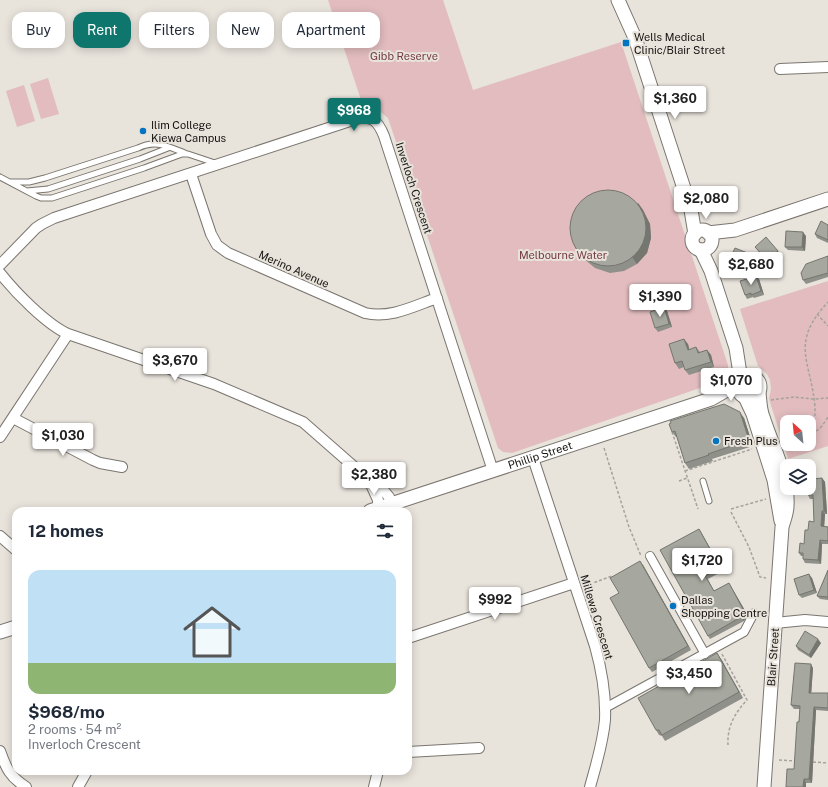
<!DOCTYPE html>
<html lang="en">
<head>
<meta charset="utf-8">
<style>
  body { margin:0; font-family:"Public Sans",sans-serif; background:#f6f6f7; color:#1f2937; height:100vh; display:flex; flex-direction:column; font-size:15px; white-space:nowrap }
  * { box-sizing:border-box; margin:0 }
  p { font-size:13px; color:#747a83 }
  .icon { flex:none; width:22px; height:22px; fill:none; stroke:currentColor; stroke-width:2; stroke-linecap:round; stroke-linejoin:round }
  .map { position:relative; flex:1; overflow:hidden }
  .panel { position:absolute; left:12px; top:507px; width:400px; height:268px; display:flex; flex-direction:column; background:#fff; border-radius:12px; box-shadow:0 2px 10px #0003 }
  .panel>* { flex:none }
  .guide { position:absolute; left:12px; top:12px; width:400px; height:36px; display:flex; gap:8px }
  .needle { width:26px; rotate:333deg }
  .buttons { position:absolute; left:780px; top:415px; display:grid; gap:8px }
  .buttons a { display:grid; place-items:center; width:36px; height:36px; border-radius:8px; background:#fff; box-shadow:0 2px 10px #0003; font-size:20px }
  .price { position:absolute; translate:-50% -34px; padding:0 9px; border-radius:4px; background:#fff; color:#222; font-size:13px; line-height:26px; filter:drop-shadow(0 1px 2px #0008) }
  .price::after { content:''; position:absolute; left:50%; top:24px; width:12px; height:9px; margin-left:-6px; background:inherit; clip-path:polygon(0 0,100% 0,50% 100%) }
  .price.selected { background:#0f766e; color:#fff }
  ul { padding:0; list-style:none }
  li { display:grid; align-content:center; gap:8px; height:212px; padding:0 16px }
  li+li { border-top:1px solid #e0e1e3 }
  li span { display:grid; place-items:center; height:124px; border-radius:12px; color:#555 }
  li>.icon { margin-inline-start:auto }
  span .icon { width:72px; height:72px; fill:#fffc; stroke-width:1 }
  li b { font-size:17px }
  h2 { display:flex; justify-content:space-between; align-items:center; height:48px; padding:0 16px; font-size:17px }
  .chip { padding:0 14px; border-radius:12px; background:#fff; box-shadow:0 2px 10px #0003; font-size:14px; line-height:36px }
  .chip.selected { background:#0f766e; color:#fff }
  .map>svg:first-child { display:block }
</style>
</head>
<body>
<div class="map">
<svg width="828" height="787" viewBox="0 0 828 787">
  <rect width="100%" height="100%" fill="#e8e3db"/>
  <path fill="#e2bcbf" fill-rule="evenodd" d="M328,0H443L473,90L621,42L728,365V374L723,380L512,453L503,452L498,448L388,118L377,109L363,106Z
    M48,78L59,114L41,119L30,84Z
    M24,85L35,121L17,127L6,91Z
    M828,281V446L788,459L769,399L771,389L770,380L767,374L758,366L740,309ZM787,422H809V444H787Z"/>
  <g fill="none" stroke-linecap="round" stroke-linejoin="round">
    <g stroke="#7a766f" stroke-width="7">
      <path id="service" d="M0,177L36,196L41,198H52L144,168L182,154H188L215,163
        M11,182H29L45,178L138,148C156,139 168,147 185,153
        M27,191L48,189L140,159L168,148
        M703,481L709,501"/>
    </g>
    <g stroke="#7a766f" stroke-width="10">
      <path id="pedestrian" d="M650,556L705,654
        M605,708L744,632L754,613"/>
    </g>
    <g stroke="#7a766f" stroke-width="12">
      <path id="minor" d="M780,69L828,67
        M191,174L211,234L217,245L228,253L365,313C390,319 414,306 437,298
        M0,265L36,228L42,224L54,218L356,119C372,115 378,121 384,136L493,471
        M0,273C15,292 46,324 68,334L214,384L303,422L368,479L380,486L389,497L392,504
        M13,418L93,460L100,463L122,467
        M0,437L68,334
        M533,458L595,646C602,671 606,695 605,720C603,743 596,765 590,787
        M369,480L378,500V508
        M0,536L16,550
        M775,623L805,620L828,622
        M408,638L574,583
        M0,751C6,768 10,777 26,787
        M408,752L479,748
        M78,787L87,771
        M374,787L378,771"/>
    </g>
    <g stroke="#7a766f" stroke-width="15">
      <g id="tertiary">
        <path d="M618,0L635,38L691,210L695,234"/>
        <circle cx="702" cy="240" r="10"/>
        <path d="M708,233L735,230L828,199"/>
        <path d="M701,250L711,271L736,348L741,380"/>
        <circle cx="749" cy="387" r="11"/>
        <path d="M759,393C760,401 760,410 763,417C772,446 789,475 787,506C787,513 784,520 782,527L764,787"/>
        <path d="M745,397L753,414L774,480L781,521"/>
        <path id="s1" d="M370,511L711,399L739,383"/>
        <path d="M0,632L16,627"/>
      </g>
    </g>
    <path stroke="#a6a29c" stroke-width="1.5" stroke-dasharray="3 2" stroke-linecap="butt" d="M817,314L828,326
      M771,400L794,397L814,399L828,398
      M809,430L815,415V407C811,360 789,344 828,302
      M672,432L698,509
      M809,438L822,426L828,417
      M604,448L629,527L641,556
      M789,451L799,447L803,444
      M685,471L752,449
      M679,481L687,478
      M731,509L766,499
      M731,512L749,547L760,577L766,578
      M585,586L612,576
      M722,654L747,700C735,713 727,726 728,745
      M779,760L795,761
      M813,762L828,763"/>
    <use href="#service" stroke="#fff" stroke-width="5"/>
    <use href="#pedestrian" stroke="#fff" stroke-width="8"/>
    <use href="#minor" stroke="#fff" stroke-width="10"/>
    <use href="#tertiary" stroke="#fff" stroke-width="13"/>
  </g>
  <path fill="#8f9089" d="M638,203L643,210L650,224L651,238L647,253L637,264L624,271L610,273L595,268L584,259L579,252Z
    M828,225V243L817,238L815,234Z
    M806,236L805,251L788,250L785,247Z
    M755,247L778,251L780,254L769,264Z
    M750,254L752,258L746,273L731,267L728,263Z
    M828,256V277L806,284L803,280Z
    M759,279L764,295L754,298L753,297L747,299L745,295Z
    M667,311L672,327L658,332L655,328Z
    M688,344L689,350L696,347L700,352L707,350L711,355L714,367L689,375L685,370L684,367L679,369L675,363Z
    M744,418L753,446L712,459L713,461L689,469L685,463L677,437H676L672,432Z
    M822,478L825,482L827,514H825L824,526L828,527V544H822L821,564L805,563L803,559V556H801L799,553L804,544L808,530L814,522L813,499H810L808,495L813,487Z
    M699,529L723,571L708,579L714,591L729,583L747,614L744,621L710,639L708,636Z
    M643,565L691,650L652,672L649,668L619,593Z
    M828,570V600L820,599L817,596Z
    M812,578L817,593L802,598L799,595Z
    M821,643L811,658L798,650L796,646Z
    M721,659L743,698L665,741L662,736L659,735L656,730Z
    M813,668L811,693H828V711L816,710L812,783H806V787H786L794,769L800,709H794L791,705Z"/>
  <path fill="#74766f" d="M638,203L643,210L650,224L651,238L647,253L637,264L632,257Z
    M803,232L806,236L805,251L802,247Z
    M750,254L752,258L746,273L743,270Z
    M756,276L759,279L764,295L761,291Z
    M664,307L667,311L672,327L669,324Z
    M684,339L688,344L691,356L688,350Z
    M707,350L711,355L714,367L711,362Z
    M740,412L744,418L753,446L749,440Z
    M822,478L825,482L827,514L824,511Z
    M822,511L825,514L824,530L821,526Z
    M699,529L701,532L723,571L720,567Z
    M820,540L822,544L821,564L818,560Z
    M640,561L643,565L691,650L688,646Z
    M809,574L812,578L817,593L814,590Z
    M729,583L747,614L744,621L741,617Z
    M818,639L821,643L811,658L809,655Z
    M717,653L721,659L743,698L739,692Z
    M811,664L813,668L811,697L809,693Z
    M814,707L816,710L812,783L809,779Z
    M804,779L806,783V787H803Z"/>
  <path fill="#a6a89f" stroke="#74766f" d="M570 228a38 38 0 1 1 76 0a38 38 0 1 1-76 0Z
    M821,221L828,225V240L815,234Z
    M786,231L803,232L802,247H785Z
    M766,237L778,251L767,260L755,247Z
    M735,248L750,254L743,270L728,263Z
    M828,256V273L803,280L801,273L806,264Z
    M756,276L761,291L751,295V293L745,295L740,281Z
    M664,307L669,324L655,328L650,312Z
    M684,339L688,350L696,347L698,353L707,350L711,362L685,370L682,361L675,363L669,344Z
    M724,404L740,412L749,440L708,454L709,455L685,463L675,431L672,432L669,424L671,423L670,421Z
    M822,478L824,511H822L821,526L828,527V541L820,540L818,560L803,559V553H799L800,543L804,544L805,530H808L809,521L814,522L813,495H808V488L813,487L812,479Z
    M699,529L720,567L705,576L714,591L729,583L744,611L741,617L708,636L660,550Z
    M640,561L688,646L649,668L610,598L619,593L610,578Z
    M828,570V597L817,596Z
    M809,574L814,590L799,595L794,579Z
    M805,631L818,639L809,655L796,646Z
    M717,653L739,692L662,735L659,730H656L638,698Z
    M795,663L811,664L809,693H828V708L814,707L809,779H804L803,787H786L787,769H794L797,722H799L800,706L791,705Z"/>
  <g fill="#0375c0" stroke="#e8e3db" stroke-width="1.5">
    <rect x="622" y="39" width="8" height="8" rx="2"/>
    <circle cx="143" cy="131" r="4"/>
    <circle cx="716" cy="441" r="4"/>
    <circle cx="673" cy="606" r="4"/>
  </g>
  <g text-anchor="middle" stroke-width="4" stroke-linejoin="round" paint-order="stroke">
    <g font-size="11" fill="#161412" stroke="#e8e3db" text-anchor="start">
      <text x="634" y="41">Wells Medical<tspan x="634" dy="13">Clinic/Blair Street</tspan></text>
      <text x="151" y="129">Ilim College<tspan x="151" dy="13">Kiewa Campus</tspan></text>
      <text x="724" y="445">Fresh Plus</text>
      <text x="681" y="604">Dallas<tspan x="681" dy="13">Shopping Centre</tspan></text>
    </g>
    <g font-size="11" fill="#773b44" stroke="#e8e3db">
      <text x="404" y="60">Gibb Reserve</text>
      <text x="563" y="259">Melbourne Water</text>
    </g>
    <g font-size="11" fill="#161412" stroke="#e8e3db">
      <text transform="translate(414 188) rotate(72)" y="4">Inverloch Crescent</text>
      <text transform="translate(294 269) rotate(24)" y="4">Merino Avenue</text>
      <text dy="4" stroke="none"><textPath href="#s1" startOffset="179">Phillip Street</textPath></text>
      <text transform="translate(597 617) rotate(73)" y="4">Millewa Crescent</text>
      <text transform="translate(773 657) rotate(-86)" y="4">Blair Street</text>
    </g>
  </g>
</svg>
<div class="buttons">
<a><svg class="needle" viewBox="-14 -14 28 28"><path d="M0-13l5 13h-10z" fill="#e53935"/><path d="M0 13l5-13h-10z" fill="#747a83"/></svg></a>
<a><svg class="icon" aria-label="layers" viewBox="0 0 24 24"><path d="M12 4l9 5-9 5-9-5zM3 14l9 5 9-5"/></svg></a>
</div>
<b class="price" style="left:675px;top:120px">$1,360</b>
<b class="price selected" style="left:354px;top:132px">$968</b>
<b class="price" style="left:706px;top:220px">$2,080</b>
<b class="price" style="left:751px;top:286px">$2,680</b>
<b class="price" style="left:660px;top:318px">$1,390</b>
<b class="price" style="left:175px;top:382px">$3,670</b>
<b class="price" style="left:731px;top:402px">$1,070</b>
<b class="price" style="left:63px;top:457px">$1,030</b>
<b class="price" style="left:374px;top:496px">$2,380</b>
<b class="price" style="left:702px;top:582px">$1,720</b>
<b class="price" style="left:495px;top:621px">$992</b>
<b class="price" style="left:689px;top:695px">$3,450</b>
<div class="guide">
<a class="chip">Buy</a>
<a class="chip selected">Rent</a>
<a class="chip">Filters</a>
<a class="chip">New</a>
<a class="chip">Apartment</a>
</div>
<section class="panel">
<h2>12 homes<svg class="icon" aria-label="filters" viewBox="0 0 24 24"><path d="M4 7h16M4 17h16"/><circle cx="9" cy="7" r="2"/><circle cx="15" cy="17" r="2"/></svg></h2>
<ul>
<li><span style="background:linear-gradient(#bfe0f5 75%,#8fb573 0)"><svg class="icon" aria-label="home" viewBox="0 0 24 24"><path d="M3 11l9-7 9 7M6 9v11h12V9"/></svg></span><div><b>$968/mo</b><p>2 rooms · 54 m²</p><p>Inverloch Crescent</p></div></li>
</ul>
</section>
</div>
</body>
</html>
